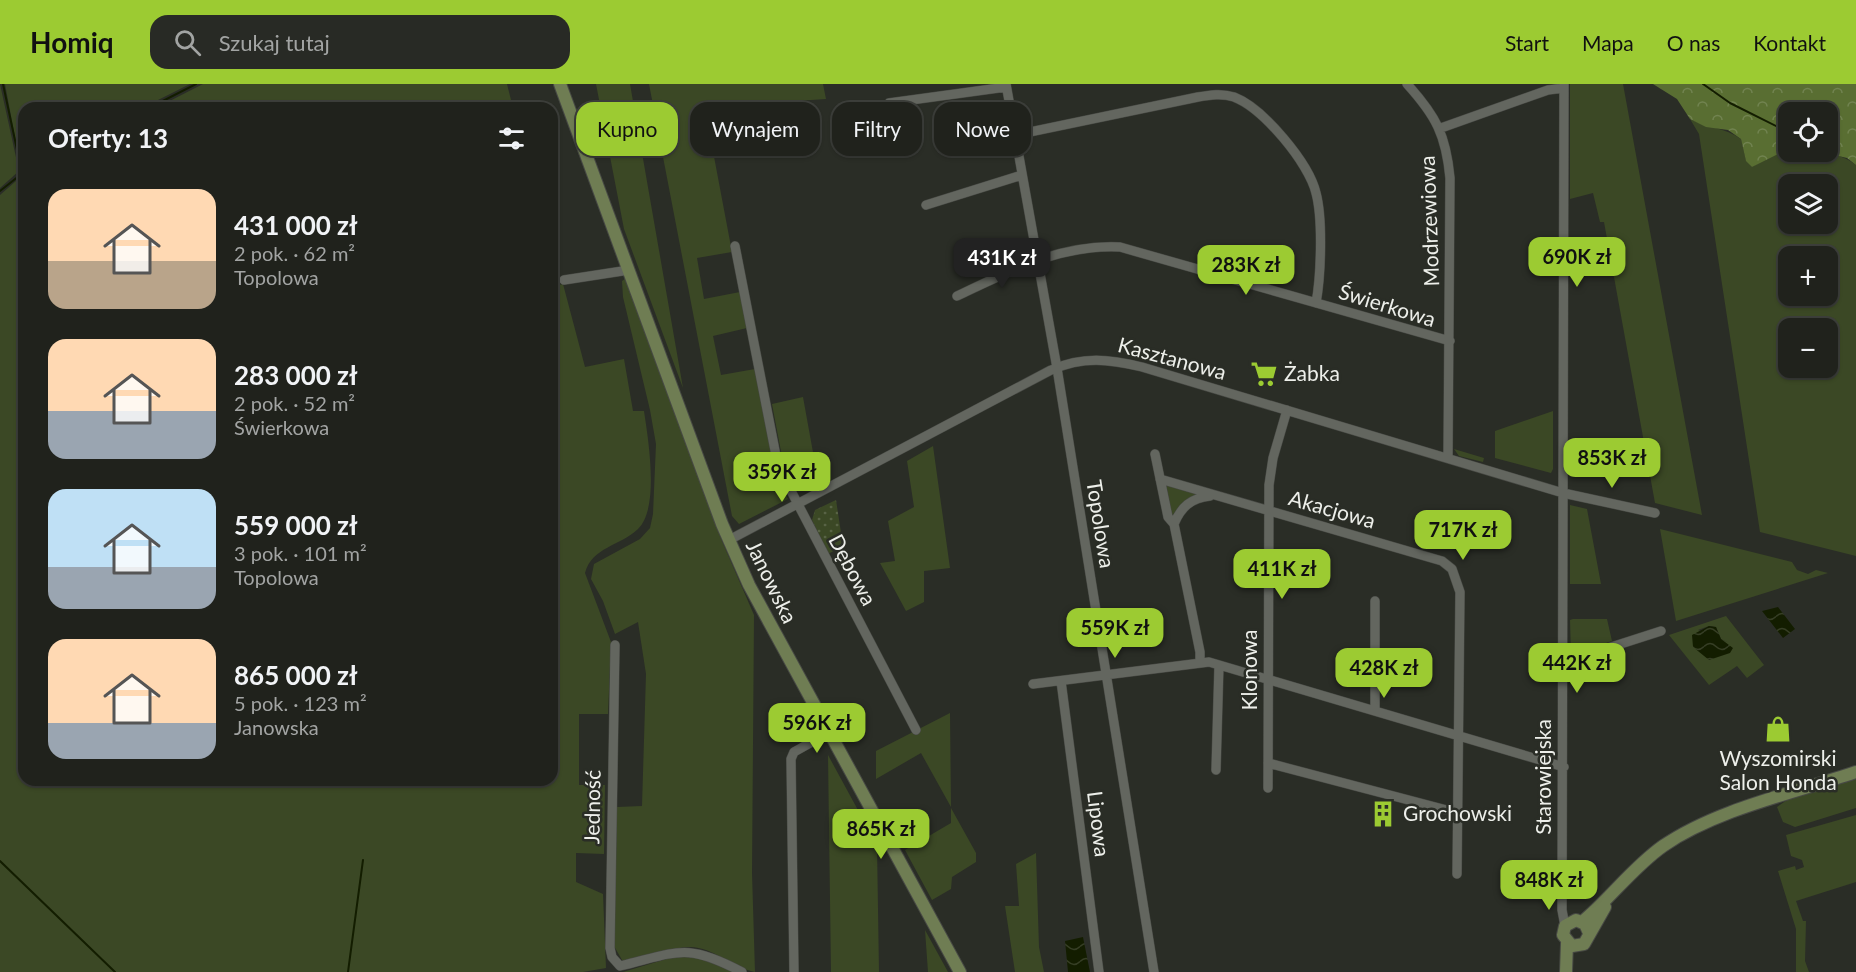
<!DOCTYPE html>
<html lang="pl">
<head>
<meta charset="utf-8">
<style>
  body { margin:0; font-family:Lato,sans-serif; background:#282a25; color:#f1f3f6; height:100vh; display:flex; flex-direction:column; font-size:22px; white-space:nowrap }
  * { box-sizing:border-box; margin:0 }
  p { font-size:20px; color:#a2a4a3 }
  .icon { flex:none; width:33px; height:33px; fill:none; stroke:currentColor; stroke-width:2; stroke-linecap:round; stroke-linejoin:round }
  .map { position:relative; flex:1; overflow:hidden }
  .drawer { position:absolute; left:18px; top:18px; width:540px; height:684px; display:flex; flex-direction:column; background:#20221c; border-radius:18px; box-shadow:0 2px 4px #0004,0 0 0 2px #3d3f3b }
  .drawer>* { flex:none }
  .top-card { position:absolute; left:576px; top:18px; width:570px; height:54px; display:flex; gap:12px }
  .buttons { position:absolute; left:1778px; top:18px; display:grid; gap:12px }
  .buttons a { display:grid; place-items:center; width:60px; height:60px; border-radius:12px; background:#20221c; box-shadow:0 2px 4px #0004,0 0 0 2px #3d3f3b; font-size:30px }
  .price { position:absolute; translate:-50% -51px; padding:0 14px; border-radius:12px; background:#9ccb32; color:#111; font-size:20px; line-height:39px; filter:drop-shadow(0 2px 3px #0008) }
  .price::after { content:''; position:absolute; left:50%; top:36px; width:18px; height:14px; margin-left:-9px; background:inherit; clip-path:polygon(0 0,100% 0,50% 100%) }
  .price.active { background:#222; color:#fff }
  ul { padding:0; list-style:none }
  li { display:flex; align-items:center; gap:18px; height:150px; padding:0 30px }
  li span { display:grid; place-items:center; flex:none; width:168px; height:120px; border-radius:18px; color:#555 }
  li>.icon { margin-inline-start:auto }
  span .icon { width:72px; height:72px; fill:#fffc; stroke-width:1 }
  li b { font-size:26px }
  h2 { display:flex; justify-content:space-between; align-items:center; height:72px; padding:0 30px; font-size:26px }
  .chip { padding:0 21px; border-radius:18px; background:#20221c; box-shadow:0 2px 4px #0004,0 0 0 2px #3d3f3b; font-size:21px; line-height:54px }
  .chip.active { background:#9ccb32; color:#111 }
  header { display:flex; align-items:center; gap:36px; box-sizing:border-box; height:84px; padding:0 30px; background:#9ccb32; color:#111 }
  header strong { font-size:28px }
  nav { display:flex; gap:33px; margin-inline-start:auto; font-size:21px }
  .search { width:420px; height:54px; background:#282a25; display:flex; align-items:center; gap:15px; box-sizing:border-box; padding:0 21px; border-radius:18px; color:#a2a4a3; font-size:22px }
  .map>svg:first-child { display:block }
</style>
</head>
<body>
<header>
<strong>Homiq</strong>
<div class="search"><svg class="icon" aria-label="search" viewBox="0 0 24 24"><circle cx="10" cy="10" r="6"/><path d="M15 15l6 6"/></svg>Szukaj tutaj</div>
<nav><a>Start</a><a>Mapa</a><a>O nas</a><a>Kontakt</a></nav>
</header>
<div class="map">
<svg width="1856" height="888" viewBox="0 0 1856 888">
  <defs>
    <pattern id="forest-crowns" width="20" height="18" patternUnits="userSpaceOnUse" patternTransform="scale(1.5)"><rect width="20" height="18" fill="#596e32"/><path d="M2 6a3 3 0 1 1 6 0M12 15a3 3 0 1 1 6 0" fill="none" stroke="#718350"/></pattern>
    <pattern id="garden-dots" width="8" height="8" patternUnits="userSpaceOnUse" patternTransform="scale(1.5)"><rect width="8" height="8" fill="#3b4825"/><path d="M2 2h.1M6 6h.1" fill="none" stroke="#586345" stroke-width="1.8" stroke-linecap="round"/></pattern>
    <pattern id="water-waves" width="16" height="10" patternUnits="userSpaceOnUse" patternTransform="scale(1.5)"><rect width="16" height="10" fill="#131d00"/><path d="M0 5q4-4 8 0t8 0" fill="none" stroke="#363e25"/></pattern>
  </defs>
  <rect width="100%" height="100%" fill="#2a2d26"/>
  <path fill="#3b4825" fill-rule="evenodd" d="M0,0L19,87L0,104Z
    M5,0H190L142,24H24V83L21,85Z
    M203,0H507L513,24H156Z
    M596,0H630L683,304L624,145Z
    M649,0H823L826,15L796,17L752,48L733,47L712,62L732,168L697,174L704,215L740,208L747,244L713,252L721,291L755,285L776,394L788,415L739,440L732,432Z
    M1570,0H1623L1702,431L1655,419L1604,138H1600L1593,109L1570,115Z
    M1690,35C1707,43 1725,44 1741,55L1746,76L1752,83C1761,78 1775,67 1786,66C1804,64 1839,67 1856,81V472L1760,448L1699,50ZM1788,100H1827V140H1788ZM1788,172H1827V212H1788ZM1788,244H1827V284H1788Z
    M24,90V696H552V167L559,201L563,200L585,283L624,275L633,327H644C648,354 660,424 638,445C620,462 592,463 585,489L611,558L608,630H579V701H605L604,770L576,769V798L603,810L606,884L583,888H0V111Z
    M625,195L722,457L754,531L752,789L755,888C733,884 713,863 690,863C668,863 640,881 622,876L614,862L617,723L642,722L646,590L638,538L615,550L603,517L591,495L594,480L640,455L650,444L653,430L656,360L650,326L623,213L622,197Z
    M803,313L818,396L798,407L783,378L772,320Z
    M1553,327V385L1551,389L1495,374V347Z
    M933,362L950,484L924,487V518L906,527L880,479L895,477L888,437L914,423L907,377Z
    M1454,365L1484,374L1483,378L1459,372Z
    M1166,399L1196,410L1181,421L1172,432Z
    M1570,421L1587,425L1601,500H1570Z
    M1660,445L1792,478L1797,486L1808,490L1816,486L1828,489L1676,537Z
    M1726,532L1764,581L1747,594L1737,582L1709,601L1669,551ZM1709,542L1716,543L1721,555L1727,558L1698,546Z
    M1573,535H1607L1612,557L1571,571L1570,536Z
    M950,629L951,724L976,769V778L952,793L951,805L932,816L905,766L951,739V723L921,669L876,695V667Z
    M828,671L877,761L879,888H831Z
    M1856,692V724L1795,743L1783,738L1777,723L1787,716Z
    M1856,731V798L1796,817L1803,837H1806L1805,877L1809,888H1796V845L1778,787L1795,782L1796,786L1804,783L1802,776L1791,772L1786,751Z
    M1036,769L1039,863L1044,888H1015L1005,822H1019L1016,780Z
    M925,846L948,888H928Z
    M683,870L708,873L735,888H623Z"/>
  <path fill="url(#forest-crowns)" d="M1653,0H1856V81L1847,74L1822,68H1827V28H1788V65L1752,83L1746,77L1741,55L1728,46L1706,43L1690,35L1677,15Z"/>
  <path fill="url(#garden-dots)" d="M836,416L843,462L828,470L812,436L815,426Z"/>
  <path fill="url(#water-waves)" d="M1778,523L1795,545L1783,554L1762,527Z
    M1709,542L1716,543L1721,555L1733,564L1730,569L1709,576L1693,563L1692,551Z
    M1083,853L1090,888H1068L1065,857Z"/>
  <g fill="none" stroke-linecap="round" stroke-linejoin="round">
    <path stroke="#131d00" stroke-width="2" d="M3,0L22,89
      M1703,0L1730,19L1786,47
      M149,24L196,0
      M0,107L24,88
      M0,777L115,888
      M348,888L363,776"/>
    <g stroke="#474944" stroke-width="10">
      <path id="street" d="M1006,0L1057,284L1154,888
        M1407,0C1436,32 1446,51 1450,94L1448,373
        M1564,0L1562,826L1565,842
        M889,19L1006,3
        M1441,44L1548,6L1564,4
        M1015,51L1198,13C1210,11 1222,9 1234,13C1263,24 1309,79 1316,109C1323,135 1321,192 1316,219
        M926,121L1022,91
        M735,162L778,382L916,646
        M564,196L629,186
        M957,212C1010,187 1060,160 1120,163L1450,257
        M1155,370L1168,433L1174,440L1200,568V578
        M1160,395L1442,477L1452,485L1460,508L1457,790
        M1174,440C1181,423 1191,414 1210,412
        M729,456L1051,286C1083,272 1109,275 1142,283L1563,409L1655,429
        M615,561L610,864L612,873L620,882C678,868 686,858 742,888
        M1564,575H1574L1661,547
        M1061,597L1099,888
        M1033,600L1209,578L1564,683
        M1375,626V517
        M1268,679L1458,729
        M1216,686L1219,581
        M1268,704L1269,401L1273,374L1287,326
        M794,888L791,675L794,668L828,649"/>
    </g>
    <g stroke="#474944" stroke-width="14">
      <path id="secondary" d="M560,0L722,440L749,501L960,888
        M1582,838C1611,814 1632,784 1663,762C1717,725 1794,709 1856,688
        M1589,849L1585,840L1576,836L1565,842L1563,851L1572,862L1584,860L1605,823
        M1566,888L1567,859"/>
    </g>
    <use href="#street" stroke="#63665f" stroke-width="9"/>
    <use href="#secondary" stroke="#6f7d53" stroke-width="12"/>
  </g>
  <defs>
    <g id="supermarket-bare" transform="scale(2.07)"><path d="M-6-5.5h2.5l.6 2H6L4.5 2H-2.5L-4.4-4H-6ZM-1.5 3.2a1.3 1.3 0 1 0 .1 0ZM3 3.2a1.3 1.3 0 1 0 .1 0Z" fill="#9ccb32" stroke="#2a2d26" stroke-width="2.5" paint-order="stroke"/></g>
    <g id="shop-bare" transform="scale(2.07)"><path d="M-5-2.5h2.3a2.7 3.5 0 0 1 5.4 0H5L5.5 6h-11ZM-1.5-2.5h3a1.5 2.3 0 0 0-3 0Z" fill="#9ccb32" stroke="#2a2d26" stroke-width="2.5" paint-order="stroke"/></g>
    <g id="building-bare" transform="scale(2.07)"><path d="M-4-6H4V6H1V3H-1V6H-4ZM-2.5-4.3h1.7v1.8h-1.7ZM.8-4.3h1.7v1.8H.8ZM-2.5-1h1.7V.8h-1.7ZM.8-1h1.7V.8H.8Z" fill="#9ccb32" stroke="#2a2d26" stroke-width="2.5" paint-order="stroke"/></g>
  </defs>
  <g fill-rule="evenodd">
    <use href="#supermarket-bare" x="1264" y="290"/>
    <use href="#shop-bare" x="1778" y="645"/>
    <use href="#building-bare" x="1383" y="730"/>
  </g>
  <g text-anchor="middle" stroke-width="5" stroke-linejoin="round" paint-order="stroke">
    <g font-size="21" fill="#edefea" stroke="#2a2d26">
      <text transform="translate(1430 137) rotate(-92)" y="7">Modrzewiowa</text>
      <text transform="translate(1387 222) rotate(17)" y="7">Świerkowa</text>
      <text transform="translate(1172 275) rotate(15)" y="7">Kasztanowa</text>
      <text transform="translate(1332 426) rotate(16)" y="7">Akacjowa</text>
      <text transform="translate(1100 440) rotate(81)" y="7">Topolowa</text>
      <text transform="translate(852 486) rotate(62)" y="7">Dębowa</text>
      <text transform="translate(771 498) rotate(64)" y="7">Janowska</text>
      <text transform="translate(1250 586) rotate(-90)" y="7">Klonowa</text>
      <text transform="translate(1544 693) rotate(-90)" y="7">Starowiejska</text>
      <text transform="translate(593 723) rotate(-89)" y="7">Jedność</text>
      <text transform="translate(1098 740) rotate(83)" y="7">Lipowa</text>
    </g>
    <g font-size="21" fill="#edefea" stroke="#2a2d26" text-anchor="start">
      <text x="1284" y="297">Żabka</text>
      <text x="1778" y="682" text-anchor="middle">Wyszomirski<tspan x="1778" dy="24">Salon Honda</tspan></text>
      <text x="1403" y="737">Grochowski</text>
    </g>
  </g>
</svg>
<div class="buttons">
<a><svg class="icon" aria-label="locate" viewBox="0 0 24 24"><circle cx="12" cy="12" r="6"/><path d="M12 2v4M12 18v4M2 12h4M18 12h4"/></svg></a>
<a><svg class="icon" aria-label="layers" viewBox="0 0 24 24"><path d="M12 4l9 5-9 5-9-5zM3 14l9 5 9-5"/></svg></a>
<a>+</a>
<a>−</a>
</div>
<b class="price" style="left:1577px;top:204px">690K zł</b>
<b class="price active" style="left:1002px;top:205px">431K zł</b>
<b class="price" style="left:1246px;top:212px">283K zł</b>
<b class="price" style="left:1612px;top:405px">853K zł</b>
<b class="price" style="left:782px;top:419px">359K zł</b>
<b class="price" style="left:1463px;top:477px">717K zł</b>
<b class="price" style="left:1282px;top:516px">411K zł</b>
<b class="price" style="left:1115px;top:575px">559K zł</b>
<b class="price" style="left:1577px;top:610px">442K zł</b>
<b class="price" style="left:1384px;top:615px">428K zł</b>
<b class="price" style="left:817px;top:670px">596K zł</b>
<b class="price" style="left:881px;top:776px">865K zł</b>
<b class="price" style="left:1549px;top:827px">848K zł</b>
<div class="top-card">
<a class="chip active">Kupno</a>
<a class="chip">Wynajem</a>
<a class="chip">Filtry</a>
<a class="chip">Nowe</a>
</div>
<section class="drawer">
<h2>Oferty: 13<svg class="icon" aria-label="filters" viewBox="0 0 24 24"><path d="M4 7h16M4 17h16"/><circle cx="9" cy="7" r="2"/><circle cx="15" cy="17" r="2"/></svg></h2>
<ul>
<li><span style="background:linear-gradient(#ffd9b3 60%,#b9a48a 0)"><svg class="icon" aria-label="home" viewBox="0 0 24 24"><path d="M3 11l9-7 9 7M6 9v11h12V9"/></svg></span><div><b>431 000 zł</b><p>2 pok. · 62 m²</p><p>Topolowa</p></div></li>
<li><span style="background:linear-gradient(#ffd9b3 60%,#9aa5b1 0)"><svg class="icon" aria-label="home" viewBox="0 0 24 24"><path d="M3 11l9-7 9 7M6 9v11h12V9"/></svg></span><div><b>283 000 zł</b><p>2 pok. · 52 m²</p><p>Świerkowa</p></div></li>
<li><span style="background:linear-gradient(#bfe0f5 65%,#9aa5b1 0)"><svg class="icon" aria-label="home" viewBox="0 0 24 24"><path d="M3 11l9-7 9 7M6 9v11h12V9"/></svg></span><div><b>559 000 zł</b><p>3 pok. · 101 m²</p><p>Topolowa</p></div></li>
<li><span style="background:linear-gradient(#ffd9b3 70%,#9aa5b1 0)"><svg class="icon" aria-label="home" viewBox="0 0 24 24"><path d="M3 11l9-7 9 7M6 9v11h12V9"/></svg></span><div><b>865 000 zł</b><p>5 pok. · 123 m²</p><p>Janowska</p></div></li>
</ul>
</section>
</div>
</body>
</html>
